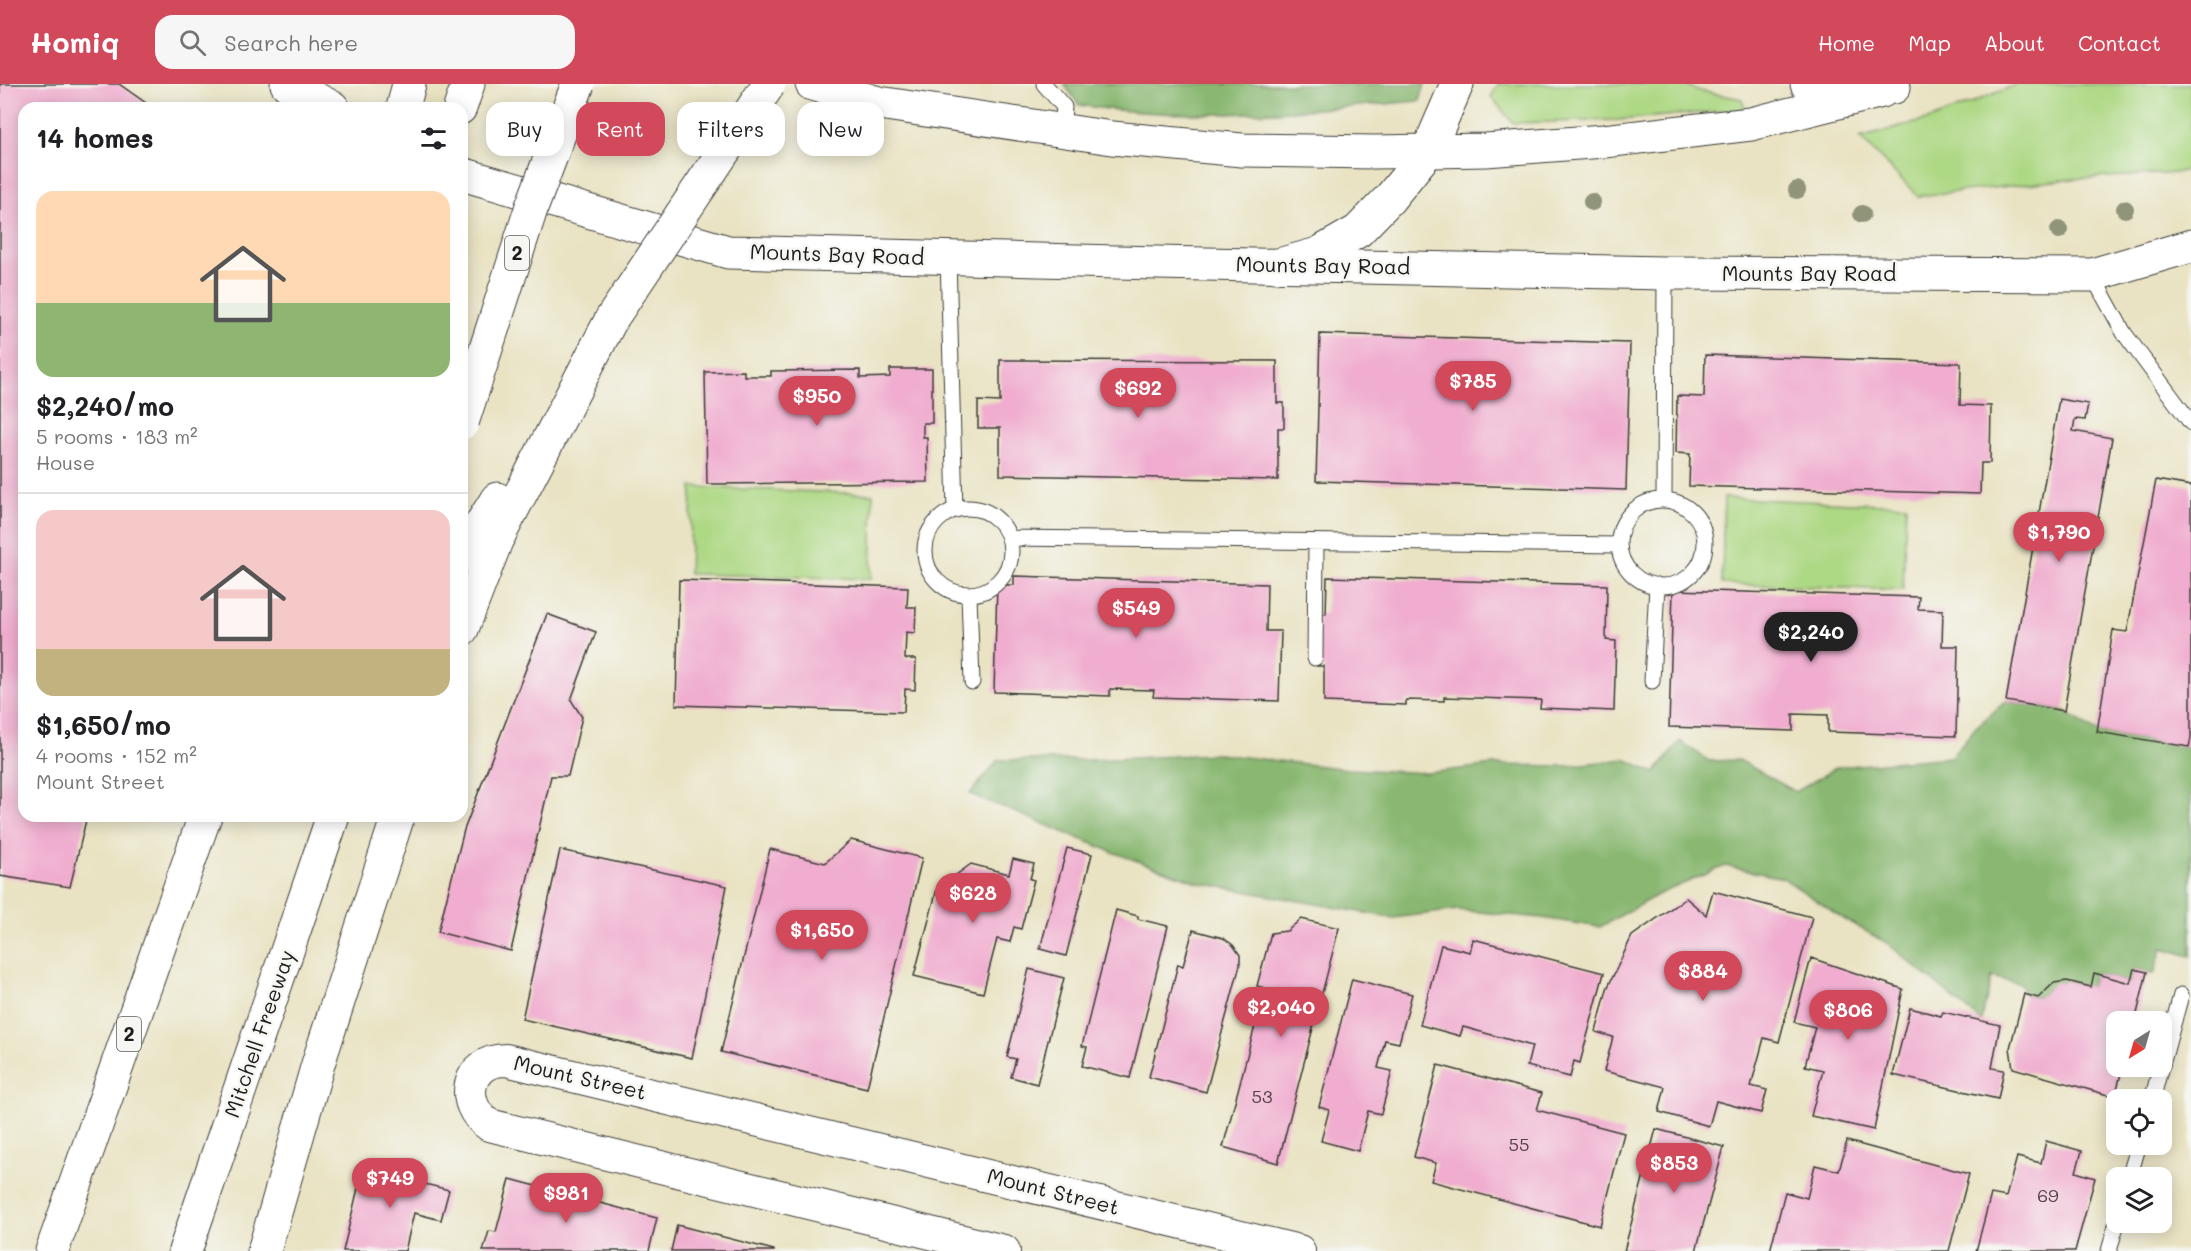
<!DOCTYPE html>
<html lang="en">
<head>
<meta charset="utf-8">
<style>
  body { margin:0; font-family:Mali,sans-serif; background:#f6f6f6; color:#202124; height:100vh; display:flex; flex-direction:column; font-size:22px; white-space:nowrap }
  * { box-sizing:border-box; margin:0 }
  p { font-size:20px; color:#757577 }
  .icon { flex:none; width:33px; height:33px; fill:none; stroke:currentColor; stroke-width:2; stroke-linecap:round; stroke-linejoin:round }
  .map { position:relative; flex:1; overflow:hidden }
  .details { position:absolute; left:18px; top:18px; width:450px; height:720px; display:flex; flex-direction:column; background:#fff; border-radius:18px; box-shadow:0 3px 15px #0003 }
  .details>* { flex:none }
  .banner { position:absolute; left:486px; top:18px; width:570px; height:54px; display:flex; gap:12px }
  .needle { width:39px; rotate:217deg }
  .buttons { position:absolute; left:2106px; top:927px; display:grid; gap:12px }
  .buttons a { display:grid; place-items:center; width:66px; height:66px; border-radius:12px; background:#fff; box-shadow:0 3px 15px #0003; font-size:30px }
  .price { position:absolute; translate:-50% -51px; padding:0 14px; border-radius:21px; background:#d1495b; color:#fff; font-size:20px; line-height:39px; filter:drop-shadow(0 2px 3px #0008) }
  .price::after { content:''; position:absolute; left:50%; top:36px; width:18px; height:14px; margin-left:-9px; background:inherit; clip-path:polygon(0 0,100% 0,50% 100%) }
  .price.current { background:#222; color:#fff }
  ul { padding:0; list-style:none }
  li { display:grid; align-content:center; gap:12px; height:318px; padding:0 18px }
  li+li { border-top:2px solid #e0e0e0 }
  li span { display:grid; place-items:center; height:186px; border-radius:18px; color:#555 }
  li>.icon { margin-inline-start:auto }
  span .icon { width:108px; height:108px; fill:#fffc; stroke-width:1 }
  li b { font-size:26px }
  h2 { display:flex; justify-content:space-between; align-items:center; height:72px; padding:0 18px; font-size:26px }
  .pill { padding:0 21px; border-radius:18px; background:#fff; box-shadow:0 3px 15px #0003; font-size:21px; line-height:54px }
  .pill.current { background:#d1495b; color:#fff }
  header { display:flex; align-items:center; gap:36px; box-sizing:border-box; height:84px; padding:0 30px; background:#d1495b; color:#fff }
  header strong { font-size:28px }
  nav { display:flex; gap:33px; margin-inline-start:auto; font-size:21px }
  .search { width:420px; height:54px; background:#f6f6f6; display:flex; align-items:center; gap:15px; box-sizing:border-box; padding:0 21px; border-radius:18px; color:#757577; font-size:22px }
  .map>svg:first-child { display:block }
</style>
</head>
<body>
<header>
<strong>Homiq</strong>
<div class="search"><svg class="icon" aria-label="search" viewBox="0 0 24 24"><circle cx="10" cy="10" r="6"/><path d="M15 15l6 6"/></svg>Search here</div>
<nav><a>Home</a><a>Map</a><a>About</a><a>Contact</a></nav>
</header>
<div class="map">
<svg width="2191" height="1167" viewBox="0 0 2191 1167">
  <rect width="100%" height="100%" fill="#f6f6f2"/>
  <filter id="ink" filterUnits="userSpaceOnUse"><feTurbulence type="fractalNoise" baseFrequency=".0167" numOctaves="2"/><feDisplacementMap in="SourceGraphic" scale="12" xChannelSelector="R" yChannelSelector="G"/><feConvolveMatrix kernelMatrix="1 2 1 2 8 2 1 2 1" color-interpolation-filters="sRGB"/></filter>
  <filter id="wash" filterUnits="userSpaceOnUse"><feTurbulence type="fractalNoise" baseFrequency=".008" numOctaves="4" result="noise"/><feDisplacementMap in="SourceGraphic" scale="24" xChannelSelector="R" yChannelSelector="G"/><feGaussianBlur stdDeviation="1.35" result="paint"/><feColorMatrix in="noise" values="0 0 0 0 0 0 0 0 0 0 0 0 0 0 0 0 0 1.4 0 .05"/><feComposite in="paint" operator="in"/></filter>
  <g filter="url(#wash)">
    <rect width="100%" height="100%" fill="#e9e3c3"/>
    <path fill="#add884" stroke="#647a50" stroke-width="1.5" d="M1498,0H1682L1700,7L1742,15L1745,25L1618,36L1513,39L1491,13Z
      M2018,0H2191V85L2175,89L2073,95L1918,112L1860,54L1934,34Z
      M692,403L873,410L871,495L689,490Z
      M1724,414L1906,421L1903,506L1722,500Z"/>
    <path fill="#8ab872" stroke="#536a47" stroke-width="1.5" d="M1064,0H1425L1420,17C1306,26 1192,39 1079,21Z
      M2006,617L2064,627L2097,648L2189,663L2191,654V872L2162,864L2154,890L2134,885L2130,899L2094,889L2091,903C2063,896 2060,893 2038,914L2024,910L2021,900L1992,893L1981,937L1887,859L1844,835L1783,794L1725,782L1659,810L1600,843L1542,834L1457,826L1393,834L1200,799L1115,769L970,710L998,676H1092L1218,670L1348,685L1429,689L1493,681L1567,682L1625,675L1655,689L1680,657L1709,677L1739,676L1796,708L1837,683L1951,673L1976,643Z"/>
    <g id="blocks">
      <path fill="#f0adcf" d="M0,0H119L153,24H24V732H87L70,803L0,792Z
        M1320,250L1630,259L1626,406L1316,397Z
        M1705,271L1961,279L1960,321L1991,322L1990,379H1981L1980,410L1689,402L1690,370L1676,369L1677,312L1704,313Z
        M1000,276L1277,277V319H1284V344H1278V396L1000,391V344H978V317L1000,318Z
        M890,285H932V339H923V353H927L928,398L707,400L705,288L744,287V292H771V287L860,286V294L890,293Z
        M2059,315L2088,320L2085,336L2075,335L2073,347L2112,354L2064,627L2006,617Z
        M2156,396L2191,402V654L2189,663L2097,648L2113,546L2127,548Z
        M1014,492L1267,500L1266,547H1281L1279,617L1153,613L1154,606L1110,605V612L994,608L997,501H1014Z
        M1327,493L1607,501L1606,556L1616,557L1614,627L1540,624L1541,616L1444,613V617L1406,616V621L1324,618V582H1317L1318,529L1326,530Z
        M679,496L908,503L907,523H916L915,549L906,548L905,575H916L915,606L905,605L904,628L676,621Z
        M1673,506L1919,513L1918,525L1943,526L1942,562H1958L1956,652L1828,648V631L1793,630V647L1669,643Z
        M547,530L596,548L571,616L582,633L568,692H551L511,867L438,848L464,746Z
        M851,756L922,774L867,1004L721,968L770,765L825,779Z
        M1067,764L1092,770L1066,872L1040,865Z
        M560,766L727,802L692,974L522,935Z
        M1013,775L1034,780L1030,795L1034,796L1021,845L1014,843L1010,858L997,855L983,909L914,892L937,805L971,780L1009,790Z
        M1713,807L1812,833L1779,958L1764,954L1751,1002L1767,1006L1761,1029L1716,1017L1709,1042L1659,1028L1665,1003L1604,987L1613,953L1596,948L1607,905L1632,852L1686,814L1706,831Z
        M1116,826L1138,832V835L1168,842L1130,994L1082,982L1087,963L1082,962Z
        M1301,835L1339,844L1278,1079L1223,1063L1265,904L1257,902L1271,849L1287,847Z
        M1193,846L1223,854L1233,861L1240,871V881L1206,1008L1149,993L1178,880L1183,882Z
        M1473,855L1604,889L1580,979L1574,977L1570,993L1527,982L1532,962L1463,943L1460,952L1420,941L1441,861L1470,868Z
        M1811,874L1903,905L1874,1046L1811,1032L1823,986L1805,982L1815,943L1794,938Z
        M1029,885L1064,894L1037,1000L1011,993L1016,975L1007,973Z
        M2134,885L2147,888L2135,938H2116V982H2123L2115,1013L2013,984L2010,964L2024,910L2038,914L2054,899L2067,897L2091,903L2094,889L2130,899Z
        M1352,895L1412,910L1399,959L1385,956L1378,984L1392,987L1381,1030L1368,1027L1358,1067L1321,1057L1329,1026L1319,1023Z
        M1910,924L1941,932L1943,928L2000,941L1992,984L2004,986L1998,1015L1893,991Z
        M1438,981L1542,1009L1537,1026L1624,1049L1600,1142L1431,1097L1436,1079L1414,1073Z
        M1656,1045L1724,1063L1696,1167H1624Z
        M1847,1057L1969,1090L1949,1167H1770L1785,1108L1807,1114L1815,1081L1839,1087Z
        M2046,1057L2082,1067L2076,1088L2095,1094L2075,1167H1976L1991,1110L2006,1113L2017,1073L2041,1079Z
        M364,1079L422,1093L421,1099L449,1106L441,1136L414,1129L405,1167H343Z
        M510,1095L657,1134L649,1167H483L489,1147L496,1148Z
        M677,1141L774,1166V1167H671Z"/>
    </g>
  </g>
  <g filter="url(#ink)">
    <use href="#blocks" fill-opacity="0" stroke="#3b3a35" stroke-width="1.5"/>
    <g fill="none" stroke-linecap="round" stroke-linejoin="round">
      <g stroke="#3b3a35" stroke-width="17">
        <path id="lane" d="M1044,0L1064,23L1062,47
          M948,174L955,425
          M2092,191L2124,249L2191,339
          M1664,416L1665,189
          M1619 459a43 43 0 1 1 86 0a43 43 0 1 1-86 0Z
          M925 467a43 43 0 1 1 86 0a43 43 0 1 1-86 0Z
          M1009,454L1618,461
          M969,511L972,598
          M1315,574L1316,458
          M1652,597L1657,501
          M2162,981L2181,911
          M2152,1016L2161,982
          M2129,1094L2139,1060
          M2109,1167L2117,1138"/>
      </g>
      <g stroke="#3b3a35" stroke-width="34">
        <path id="street" d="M1004,1167L489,1041C458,1020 466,976 506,976L1299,1167"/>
      </g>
      <g stroke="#3b3a35" stroke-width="35">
        <path id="primary" d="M287,0L333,24
          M812,0L879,19L1112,54L1242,66L1374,68L1486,66L1604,57L1751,40L1882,7
          M462,90L728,168L1157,179L1665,189L2092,191L2191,162"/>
      </g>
      <g stroke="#3b3a35" stroke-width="35">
        <path id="highway" d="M1807,0L1894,3
          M403,24L409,0
          M460,24L468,0
          M1275,182L1318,170L1358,147L1390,114L1428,67L1457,0
          M462,471L497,415
          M462,545L496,457L612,234
          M52,1167L205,732
          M185,1167L333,732
          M264,1167L318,980L398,732"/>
      </g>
      <use href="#lane" stroke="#fff" stroke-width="15"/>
      <use href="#street" stroke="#fff" stroke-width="32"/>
      <use href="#primary" stroke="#fff" stroke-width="33"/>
      <use href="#highway" stroke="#fff" stroke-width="33"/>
      <g stroke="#3b3a35" stroke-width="35" stroke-linecap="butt">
        <path id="highway-bridge" d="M612,234L769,0
          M462,339L531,125L578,0"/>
      </g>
      <use href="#highway-bridge" stroke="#fff" stroke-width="33"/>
    </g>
    <g fill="#909478">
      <circle cx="1797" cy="106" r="9"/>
      <circle cx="1592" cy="118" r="9"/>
      <circle cx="2125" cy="125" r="9"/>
      <circle cx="1862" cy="130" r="9"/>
      <circle cx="2059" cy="146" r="9"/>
    </g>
  </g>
  <g text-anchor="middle" stroke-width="5" stroke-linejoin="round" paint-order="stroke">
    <g font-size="18" fill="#514049">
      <text x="1262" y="1019">53</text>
      <text x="1519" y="1067">55</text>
      <text x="2048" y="1118">69</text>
    </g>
    <g fill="#f6f6f2" stroke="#5d5d5c" stroke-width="1.5">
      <rect x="505" y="152" width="24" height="34" rx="4.5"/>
      <rect x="117" y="933" width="24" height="34" rx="4.5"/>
    </g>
    <g font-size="20" font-weight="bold" fill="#1c1c1c">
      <text x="517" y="176">2</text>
      <text x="129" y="957">2</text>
    </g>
    <g font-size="21" fill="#1c1c1c" stroke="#f6f6f2">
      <text transform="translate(837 171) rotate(2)" y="7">Mounts Bay Road</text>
      <text transform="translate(1323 182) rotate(1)" y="7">Mounts Bay Road</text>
      <text x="1809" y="197">Mounts Bay Road</text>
      <text transform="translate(260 950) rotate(-71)" y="7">Mitchell Freeway</text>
      <text transform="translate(580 994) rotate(13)" y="7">Mount Street</text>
      <text transform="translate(1053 1108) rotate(14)" y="7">Mount Street</text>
    </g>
  </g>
</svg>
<div class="buttons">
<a><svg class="needle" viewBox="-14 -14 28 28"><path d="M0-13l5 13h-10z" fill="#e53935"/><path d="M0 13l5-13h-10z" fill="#757577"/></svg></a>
<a><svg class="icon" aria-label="locate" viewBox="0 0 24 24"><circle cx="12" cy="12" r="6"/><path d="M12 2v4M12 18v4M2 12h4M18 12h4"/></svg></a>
<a><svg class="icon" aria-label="layers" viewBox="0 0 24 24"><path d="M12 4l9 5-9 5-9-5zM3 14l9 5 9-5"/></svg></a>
</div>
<b class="price" style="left:1473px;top:328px">$785</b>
<b class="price" style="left:1138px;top:335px">$692</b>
<b class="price" style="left:817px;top:343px">$950</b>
<b class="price" style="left:2059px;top:479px">$1,790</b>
<b class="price" style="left:1136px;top:555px">$549</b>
<b class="price current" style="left:1811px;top:579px">$2,240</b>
<b class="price" style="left:973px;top:840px">$628</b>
<b class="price" style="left:822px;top:877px">$1,650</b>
<b class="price" style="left:1703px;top:918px">$884</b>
<b class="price" style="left:1281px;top:954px">$2,040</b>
<b class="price" style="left:1848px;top:957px">$806</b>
<b class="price" style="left:1674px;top:1110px">$853</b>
<b class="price" style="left:390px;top:1125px">$749</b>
<b class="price" style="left:566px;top:1140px">$981</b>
<div class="banner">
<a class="pill">Buy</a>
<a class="pill current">Rent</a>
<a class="pill">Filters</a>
<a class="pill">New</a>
</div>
<section class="details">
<h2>14 homes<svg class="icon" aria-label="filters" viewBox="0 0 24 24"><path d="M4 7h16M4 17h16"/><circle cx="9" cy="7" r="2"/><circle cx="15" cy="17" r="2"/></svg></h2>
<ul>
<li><span style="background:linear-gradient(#ffd9b3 60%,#8fb573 0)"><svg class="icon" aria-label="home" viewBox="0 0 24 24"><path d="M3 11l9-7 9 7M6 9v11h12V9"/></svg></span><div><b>$2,240/mo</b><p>5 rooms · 183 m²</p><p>House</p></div></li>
<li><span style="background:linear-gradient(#f6c9c9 75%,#c2b280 0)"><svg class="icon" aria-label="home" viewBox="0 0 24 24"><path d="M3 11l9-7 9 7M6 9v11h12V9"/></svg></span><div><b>$1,650/mo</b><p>4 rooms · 152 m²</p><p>Mount Street</p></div></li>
</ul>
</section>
</div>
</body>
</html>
